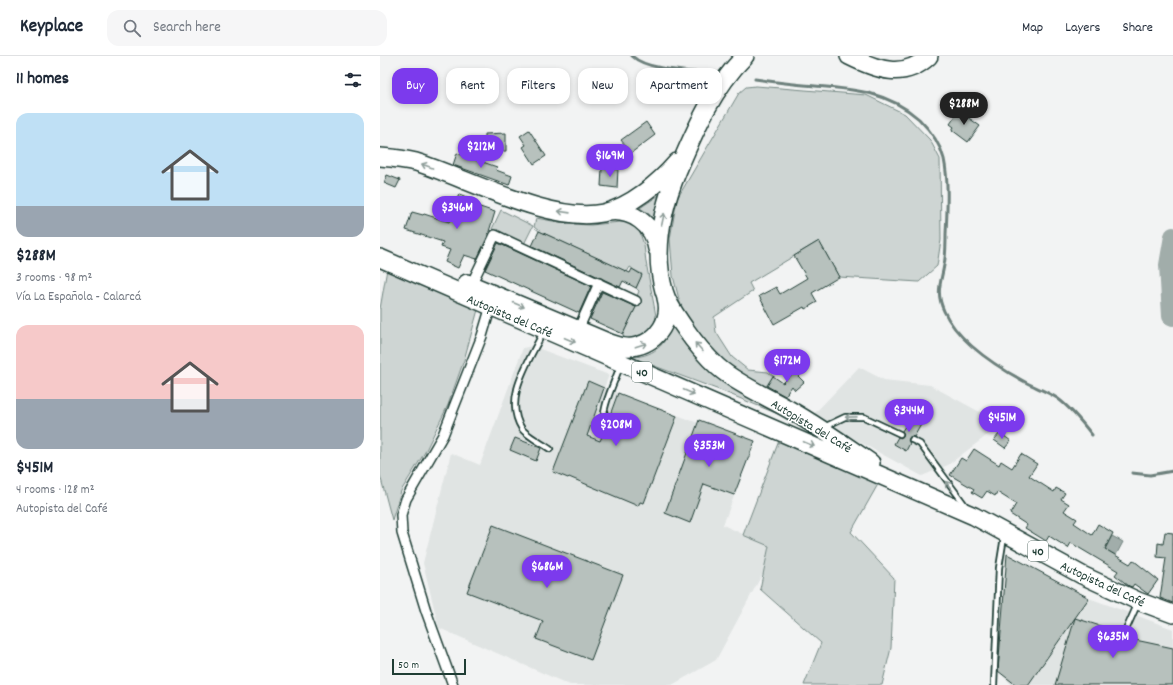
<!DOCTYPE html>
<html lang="en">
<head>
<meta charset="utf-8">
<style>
  body { margin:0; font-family:Dekko,sans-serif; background:#f6f6f7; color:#1f2937; height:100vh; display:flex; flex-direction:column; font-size:15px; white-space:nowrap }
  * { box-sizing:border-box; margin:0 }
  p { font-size:13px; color:#747a83 }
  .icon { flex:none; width:22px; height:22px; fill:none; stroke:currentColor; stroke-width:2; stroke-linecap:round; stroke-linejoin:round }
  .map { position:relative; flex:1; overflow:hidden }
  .details { display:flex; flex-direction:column; background:#fff; width:380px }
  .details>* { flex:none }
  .top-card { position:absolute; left:12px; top:12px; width:380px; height:36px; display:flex; gap:8px }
  .scale { position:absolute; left:12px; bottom:10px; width:74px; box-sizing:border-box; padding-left:4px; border:2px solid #1f3d34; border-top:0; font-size:11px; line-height:14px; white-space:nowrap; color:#1f3d34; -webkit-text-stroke:3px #fff; paint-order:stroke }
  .price { position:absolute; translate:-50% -34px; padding:0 9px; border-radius:14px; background:#7c3aed; color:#fff; font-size:13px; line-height:26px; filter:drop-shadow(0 1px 2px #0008) }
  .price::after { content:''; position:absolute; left:50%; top:24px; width:12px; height:9px; margin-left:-6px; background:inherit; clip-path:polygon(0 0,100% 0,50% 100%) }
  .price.on { background:#222; color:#fff }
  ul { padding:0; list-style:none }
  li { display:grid; align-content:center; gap:8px; height:212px; padding:0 16px }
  li span { display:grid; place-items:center; height:124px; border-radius:12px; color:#555 }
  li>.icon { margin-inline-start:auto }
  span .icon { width:72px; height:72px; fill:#fffc; stroke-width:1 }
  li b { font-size:17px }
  h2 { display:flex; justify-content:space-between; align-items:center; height:48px; padding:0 16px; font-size:17px }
  .chip { padding:0 14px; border-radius:12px; background:#fff; box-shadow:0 2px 6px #0003; font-size:14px; line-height:36px }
  .chip.on { background:#7c3aed; color:#fff }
  header { display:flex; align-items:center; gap:24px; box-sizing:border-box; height:56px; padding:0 20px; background:#fff; border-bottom:1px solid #e0e1e3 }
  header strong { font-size:19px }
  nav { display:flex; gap:22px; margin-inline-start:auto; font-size:14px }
  .search { width:280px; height:36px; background:#f6f6f7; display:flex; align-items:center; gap:10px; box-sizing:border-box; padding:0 14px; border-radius:12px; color:#747a83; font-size:15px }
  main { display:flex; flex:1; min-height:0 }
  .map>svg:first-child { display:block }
</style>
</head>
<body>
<header>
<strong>Keyplace</strong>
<div class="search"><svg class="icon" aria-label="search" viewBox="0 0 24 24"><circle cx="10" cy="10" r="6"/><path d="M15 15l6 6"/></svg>Search here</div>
<nav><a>Map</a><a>Layers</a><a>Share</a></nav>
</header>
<main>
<section class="details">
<h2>11 homes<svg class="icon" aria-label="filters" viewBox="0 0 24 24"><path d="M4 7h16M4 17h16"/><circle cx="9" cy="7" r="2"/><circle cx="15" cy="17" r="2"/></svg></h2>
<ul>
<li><span style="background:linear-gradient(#bfe0f5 75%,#9aa5b1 0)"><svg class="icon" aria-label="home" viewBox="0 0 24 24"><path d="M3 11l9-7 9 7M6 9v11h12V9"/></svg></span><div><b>$288M</b><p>3 rooms · 98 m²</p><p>Vía La Española - Calarcá</p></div></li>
<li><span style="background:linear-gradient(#f6c9c9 60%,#9aa5b1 0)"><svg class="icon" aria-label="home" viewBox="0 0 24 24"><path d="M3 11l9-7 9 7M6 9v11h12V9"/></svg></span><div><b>$451M</b><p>4 rooms · 128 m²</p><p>Autopista del Café</p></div></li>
</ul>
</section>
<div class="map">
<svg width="793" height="629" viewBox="0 0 793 629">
  <rect width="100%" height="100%" fill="#f2f3f3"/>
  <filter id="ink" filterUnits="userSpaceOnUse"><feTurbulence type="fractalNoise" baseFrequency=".025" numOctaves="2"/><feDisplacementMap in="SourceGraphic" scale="8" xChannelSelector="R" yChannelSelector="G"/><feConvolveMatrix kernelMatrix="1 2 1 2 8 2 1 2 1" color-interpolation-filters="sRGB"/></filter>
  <g filter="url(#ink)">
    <path fill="#e0e4e3" d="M152,290L229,319L224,332L238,337L230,359L269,373L276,351L318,367L319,364L375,385L343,469L389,490L384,515L336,604L292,629H190L59,572L43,507L71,397L100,409L143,292Z
      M479,311L504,324L550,329L622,368L568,409L542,420L432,360Z
      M627,498L709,542L793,573V629H632L618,615Z"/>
    <path fill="#ced5d3" stroke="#768984" d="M376,30L486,39L525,58L550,84L560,103L561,184L557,210L539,226L459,221L439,185L369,227L373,235L334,261L336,276L352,301L368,314L388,316L393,320L385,332L342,306L316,277L301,251L293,220L290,183L297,143L359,37L366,31Z
      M282,137L276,167L269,158L260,152Z
      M121,154L153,170L144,188L112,173Z
      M156,162L189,168L211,169L250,165L258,171L264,189L266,206L276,260C273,279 260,282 244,286L243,278L256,251H258L260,242L257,240L259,235L256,232L262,218L252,213V212L250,211L247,216L159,175L154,171Z
      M7,213L99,250L84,304L68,349L45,396L21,435L12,464L0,419V253Z
      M291,264L415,365L342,335L253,302V301C276,300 289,286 291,264Z
      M400,382L501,423L471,476L514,522L511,592L502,629H424L441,587L380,533L389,490L363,479Z"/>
    <path fill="#a1adaa" stroke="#6d807b" d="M732,480L743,486L736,499L725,493Z"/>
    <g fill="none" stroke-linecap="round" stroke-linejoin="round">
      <path stroke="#6d807b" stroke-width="3" d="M252,0C268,15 311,15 333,18
        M375,23C388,25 401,27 414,28C459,33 502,30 539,63C550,74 560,87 564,103C569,127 567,154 566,178C566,186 566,194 565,202C563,224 554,233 564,255C578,286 619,312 647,327C657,332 668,336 677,342C691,352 702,366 712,379
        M752,417L770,419L793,415"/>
      <path stroke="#a1adaa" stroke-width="18" d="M793,180L788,209L791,260L793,261"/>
    </g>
    <path fill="#b7c1bd" stroke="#1f3d34" d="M579,55L600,70L588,86L572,74L574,71L570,68Z
      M266,66L275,79L251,97L241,84Z
      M149,74L166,100L154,108L143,91L146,89L140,80Z
      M126,77V95L105,96V78Z
      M77,97L117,111L116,114L132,120L129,129L73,109Z
      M222,112L238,113L237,132L221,130Z
      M7,119L20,124L16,132L4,127Z
      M79,138L87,141L85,146L115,156L107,182L97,203L84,199L78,212L65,206L70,194L61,191L63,186L26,174L32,156L43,159L44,158L69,166Z
      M159,175L250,217L252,213L262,219L256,232L243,225L240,231L152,190Z
      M439,185L459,221L432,237L437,246L425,253L424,251L394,268L379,240L396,231L400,238L427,222L414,200Z
      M118,187L211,230L199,257L105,214Z
      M222,236L256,251L243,278L210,263Z
      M421,309L424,311L418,320L424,326L415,334L412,330L405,340L387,330L393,320L403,327Z
      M208,325L224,332L207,380L220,385L224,376L239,382L246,365L230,359L238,337L297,360L264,447L260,446L258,450L189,421L188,422L173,416Z
      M532,359L543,365L534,381L529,382L530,387L526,395L514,388L518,381L523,380L522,375Z
      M319,364L375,385L354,439L324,428L310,467L285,457Z
      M620,377L631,385L625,392L614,384Z
      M135,382L161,392L156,405L130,394Z
      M594,393L619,409L621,405L632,412L641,398L657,408L649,420L674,436L676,432L685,437L681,443L689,448L684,455L697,463L694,467L712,479L718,468L733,477L725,493L750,508L753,504L778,524L768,538L754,528L752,531L749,530L735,519L738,515L691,487L688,492L669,480L666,485L645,472L647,469L630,458L636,448L617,436L615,440L607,435L602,442L592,436L594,433L570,419L581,402L586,405Z
      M113,469L243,519L211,604L156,583L163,565L87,536Z
      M785,476L793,477V547L780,542L786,502L777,501L778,487L783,488Z
      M627,498L709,542L648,629H636L618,615Z
      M695,562L733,574L732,579L793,592V629H675Z"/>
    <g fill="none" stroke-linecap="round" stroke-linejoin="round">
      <g stroke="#1f3d34" stroke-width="8">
        <path id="lane" d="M163,276C150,304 122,342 142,373C146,379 163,388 170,393
          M444,371L465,361H484L520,378
          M235,375C231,373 227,372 225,368C219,356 236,323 240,310
          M532,384L540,388L585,449
          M745,576L757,549
          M614,629L619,512L624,481"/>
      </g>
      <g stroke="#1f3d34" stroke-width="12">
        <path id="street" d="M91,229L115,179L256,245
          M198,274L219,227
          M73,629L46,555L22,477L21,459L26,443L63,379L102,280L111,250"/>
      </g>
      <g stroke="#1f3d34" stroke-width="20">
        <path id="highway" d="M365,0C333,32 315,74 298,114C282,152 273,195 284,235C288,250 298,262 306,274C315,287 326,300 338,311C359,329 386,340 410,354C438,370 465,389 491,407
          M469,0C497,14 524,24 549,0
          M0,101C12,102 24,103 36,106C87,122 171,168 223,157C250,151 279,127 297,106
          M228,156C251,153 274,168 277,193
          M0,202L594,460L702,519L758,545L793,558
          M87,227L230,287C239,290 248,293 257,290C278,285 292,263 286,242"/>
      </g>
      <use href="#lane" stroke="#fff" stroke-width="4.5"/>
      <use href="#street" stroke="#fff" stroke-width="9"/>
      <use href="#highway" stroke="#fff" stroke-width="17"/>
    </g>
    <defs><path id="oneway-shaft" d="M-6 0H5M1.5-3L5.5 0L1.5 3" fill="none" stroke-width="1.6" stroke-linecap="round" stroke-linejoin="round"/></defs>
    <g stroke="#8f9e9a">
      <use href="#oneway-shaft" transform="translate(47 110) rotate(-160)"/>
      <use href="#oneway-shaft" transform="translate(184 156) rotate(-172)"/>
      <use href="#oneway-shaft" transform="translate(283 163) rotate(-78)"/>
      <use href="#oneway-shaft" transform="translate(139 249) rotate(23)"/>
      <use href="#oneway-shaft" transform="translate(190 284) rotate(23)"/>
      <use href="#oneway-shaft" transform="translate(261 289) rotate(-18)"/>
      <use href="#oneway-shaft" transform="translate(319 291) rotate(-132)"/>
      <use href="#oneway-shaft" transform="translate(309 336) rotate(23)"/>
      <use href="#oneway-shaft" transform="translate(471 361) rotate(179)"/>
      <use href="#oneway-shaft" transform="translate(429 388) rotate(23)"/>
      <use href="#oneway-shaft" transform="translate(569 430) rotate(-127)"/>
    </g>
  </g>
  <g text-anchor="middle" stroke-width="3" stroke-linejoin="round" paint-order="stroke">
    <g fill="#fff" stroke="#627771" stroke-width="1">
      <rect x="252" y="306" width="20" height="20" rx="3"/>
      <rect x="648" y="485" width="20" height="20" rx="3"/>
    </g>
    <g font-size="12" font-weight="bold" fill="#1f3d34">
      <text x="262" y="320">40</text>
      <text x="658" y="499">40</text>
    </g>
    <g font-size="13" fill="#1f3d34" stroke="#fff">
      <text transform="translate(130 259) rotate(23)" y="5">Autopista del Café</text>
      <text transform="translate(432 369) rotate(31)" y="5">Autopista del Café</text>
      <text transform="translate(723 527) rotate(25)" y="5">Autopista del Café</text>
    </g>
  </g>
</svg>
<div class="scale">50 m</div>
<b class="price on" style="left:584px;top:70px">$288M</b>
<b class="price" style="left:101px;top:113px">$212M</b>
<b class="price" style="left:230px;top:122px">$169M</b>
<b class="price" style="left:77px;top:174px">$346M</b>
<b class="price" style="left:407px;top:327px">$172M</b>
<b class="price" style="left:529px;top:377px">$344M</b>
<b class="price" style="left:622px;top:384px">$451M</b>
<b class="price" style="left:236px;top:391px">$208M</b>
<b class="price" style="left:329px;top:412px">$353M</b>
<b class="price" style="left:167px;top:533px">$686M</b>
<b class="price" style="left:733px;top:603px">$635M</b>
<div class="top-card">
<a class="chip on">Buy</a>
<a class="chip">Rent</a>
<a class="chip">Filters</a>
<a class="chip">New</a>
<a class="chip">Apartment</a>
</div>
</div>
</main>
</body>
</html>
